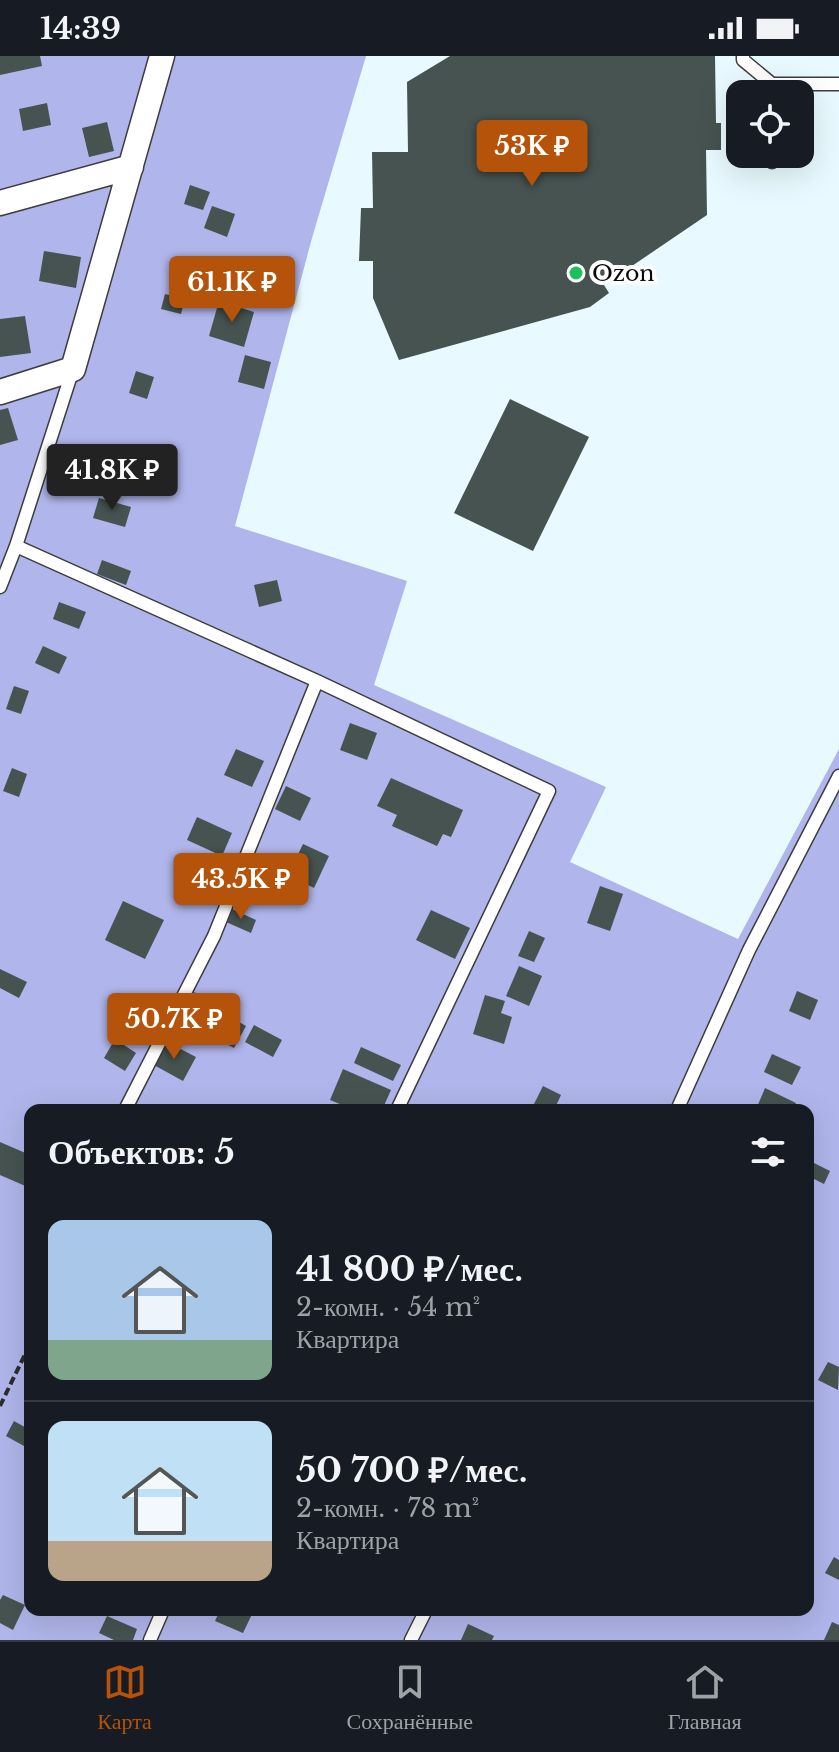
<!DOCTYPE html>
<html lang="ru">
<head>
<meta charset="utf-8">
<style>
  body { margin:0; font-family:"Libre Baskerville",serif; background:#242831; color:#f1f3f6; height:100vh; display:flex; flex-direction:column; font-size:30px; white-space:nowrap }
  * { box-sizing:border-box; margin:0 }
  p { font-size:26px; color:#9ea1a6 }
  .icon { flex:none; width:44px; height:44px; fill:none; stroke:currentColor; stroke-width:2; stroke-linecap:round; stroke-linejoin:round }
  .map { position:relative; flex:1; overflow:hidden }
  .sheet { position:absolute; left:24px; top:1048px; width:790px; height:512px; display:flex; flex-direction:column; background:#171b24; border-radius:16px; box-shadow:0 8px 32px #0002 }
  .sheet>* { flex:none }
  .tools { position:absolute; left:726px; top:24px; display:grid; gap:16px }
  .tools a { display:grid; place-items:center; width:88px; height:88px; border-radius:16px; background:#171b24; box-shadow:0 8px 32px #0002; font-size:40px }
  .price { position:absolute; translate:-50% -68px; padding:0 18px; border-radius:8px; background:#b45309; color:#fff; font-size:26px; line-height:52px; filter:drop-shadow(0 2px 4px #0008) }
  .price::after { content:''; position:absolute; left:50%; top:48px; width:24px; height:18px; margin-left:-12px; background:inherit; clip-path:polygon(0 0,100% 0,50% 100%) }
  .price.on { background:#222; color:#fff }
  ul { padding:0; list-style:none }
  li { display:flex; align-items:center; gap:24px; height:200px; padding:0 24px }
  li+li { border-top:2px solid #363941 }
  li span { display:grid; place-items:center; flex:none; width:224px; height:160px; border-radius:16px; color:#555 }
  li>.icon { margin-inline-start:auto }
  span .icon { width:96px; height:96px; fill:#fffc; stroke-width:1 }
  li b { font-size:34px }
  h2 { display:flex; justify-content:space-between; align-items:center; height:96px; padding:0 24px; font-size:34px }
  .status { display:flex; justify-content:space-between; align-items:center; height:56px; padding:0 40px; background:#171b24; direction:ltr }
  .status svg { height:22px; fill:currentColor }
  .dock { display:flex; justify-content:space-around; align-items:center; height:112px; border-top:2px solid #363941; background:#171b24; font-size:22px; color:#9ea1a6 }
  .dock a { display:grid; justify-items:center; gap:4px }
  .dock .on { color:#b45309 }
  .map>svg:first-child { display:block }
</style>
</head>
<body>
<div class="status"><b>14:39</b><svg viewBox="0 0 49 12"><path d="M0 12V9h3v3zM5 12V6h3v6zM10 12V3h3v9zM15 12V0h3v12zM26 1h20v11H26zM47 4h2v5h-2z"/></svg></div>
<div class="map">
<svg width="839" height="1584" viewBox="0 0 839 1584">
  <rect width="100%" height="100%" fill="#e8faff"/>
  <path fill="#b0b5eb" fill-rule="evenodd" d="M0,0H366L312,182L235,470L407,525L374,629L606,731L570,806L738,883L839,693V1584H0ZM30,1054H808V1554H30Z"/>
  <path fill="#465351" d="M0,0H40L42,10L0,19Z
    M450,0H715L716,67H721V94H706L707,159L604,229L609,237L590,251L399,304L373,242V205H359L361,152H373L372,96H408L407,26Z
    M47,47L51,69L23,75L19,53Z
    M107,66L114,95L89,101L82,72Z
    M190,129L210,136L203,154L184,148Z
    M212,150L235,158L227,181L204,172Z
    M44,195L81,201L76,232L39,225Z
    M165,238L185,243L181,258L161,253Z
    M219,245L254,256L244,291L209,280Z
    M25,260L31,297L0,301V263Z
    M245,299L271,306L264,333L238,326Z
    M136,315L154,321L147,343L129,337Z
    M510,343L589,381L533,495L454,457Z
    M8,352L18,384L0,389V354Z
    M99,442L131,451L125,471L93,462Z
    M102,504L131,515L126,529L97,518Z
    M277,524L282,545L259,551L254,529Z
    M59,546L86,556L79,573L53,563Z
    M43,590L67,601L59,618L35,607Z
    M14,630L29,635L21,658L6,653Z
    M350,667L377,677L367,704L340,694Z
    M236,693L264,705L252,731L224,719Z
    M12,712L27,718L19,741L3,735Z
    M391,722L463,754L451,781L443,778L437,790L392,770L397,759L377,750Z
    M286,730L311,742L300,765L275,753Z
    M197,761L232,777L222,800L187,784Z
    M303,788L329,800L314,832L288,819Z
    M600,830L623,838L610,875L587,867Z
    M123,845L164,864L145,903L105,884Z
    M232,853L256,864L251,877L226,866Z
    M431,854L470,872L455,903L416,884Z
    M529,875L545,882L534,906L518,900Z
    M519,910L542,920L529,950L506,940Z
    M0,913L27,926L19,942L0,932Z
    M797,935L818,944L810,964L789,955Z
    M194,936L212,945L198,971L181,962Z
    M485,939L505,945L501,957L512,961L504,988L473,978Z
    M218,954L246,970L234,992L206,977Z
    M254,969L282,984L273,1001L245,986Z
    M115,983L136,997L125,1015L104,1002Z
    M165,985L196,1001L183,1025L152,1008Z
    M361,991L401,1009L393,1025L354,1007Z
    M772,998L801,1011L792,1029L764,1016Z
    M343,1013L391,1034L382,1054H354L330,1044Z
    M543,1030L561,1039L554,1054H531Z
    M765,1032L796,1047L792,1054H763L757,1051Z
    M0,1086L30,1099V1132L0,1119Z
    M812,1106L830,1115L824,1128L808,1120V1116Z
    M828,1306L839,1311L838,1334L818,1324Z
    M14,1365L30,1374V1379L24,1390L6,1380Z
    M834,1501L839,1504V1524L825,1517Z
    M3,1539L25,1549L13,1574L0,1567V1544Z
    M220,1554H249L253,1556L243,1577L215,1565Z
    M107,1560L137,1573L133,1584H114L99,1577Z
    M832,1566L839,1569V1584H824Z
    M468,1568L494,1580L492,1584H461Z"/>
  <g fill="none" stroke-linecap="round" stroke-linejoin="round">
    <g stroke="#3d3d3d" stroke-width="15">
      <path id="service" d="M743,0V4L772,28V38
        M772,28H839
        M772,98V106
        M16,490L317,625L549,735L397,1054
        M0,531L16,490L73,313
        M125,1054L214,880L317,625
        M677,1054L749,894L839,720
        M150,1584L163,1554
        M411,1584L426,1554"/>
    </g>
    <g stroke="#3d3d3d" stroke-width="27">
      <path id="minor" d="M0,147L131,111
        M0,336L73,313L162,0"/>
    </g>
    <path stroke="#2c2c2c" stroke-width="4" stroke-dasharray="8 4" stroke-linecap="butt" d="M0,1350L30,1288"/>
    <use href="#service" stroke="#fff" stroke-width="12"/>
    <use href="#minor" stroke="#fff" stroke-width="24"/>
  </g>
  <circle fill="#1cc15b" stroke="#fff" stroke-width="3" cx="576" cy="217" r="8"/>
  <g text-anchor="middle" stroke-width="8" stroke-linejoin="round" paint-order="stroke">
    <g font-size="22" fill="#0a0a0a" stroke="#fff" text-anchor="start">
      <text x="592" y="225">Ozon</text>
    </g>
  </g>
</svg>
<div class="tools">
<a><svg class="icon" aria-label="locate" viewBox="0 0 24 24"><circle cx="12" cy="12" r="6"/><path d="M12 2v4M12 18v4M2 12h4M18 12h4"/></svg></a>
</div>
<b class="price" style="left:532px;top:132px">53K ₽</b>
<b class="price" style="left:232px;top:268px">61.1K ₽</b>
<b class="price on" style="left:112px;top:456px">41.8K ₽</b>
<b class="price" style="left:241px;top:865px">43.5K ₽</b>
<b class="price" style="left:174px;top:1005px">50.7K ₽</b>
<section class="sheet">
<h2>Объектов: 5<svg class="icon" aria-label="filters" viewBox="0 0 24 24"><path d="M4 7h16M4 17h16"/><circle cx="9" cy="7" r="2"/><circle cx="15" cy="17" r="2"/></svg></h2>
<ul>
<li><span style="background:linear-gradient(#a9c7e8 75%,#7fa58c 0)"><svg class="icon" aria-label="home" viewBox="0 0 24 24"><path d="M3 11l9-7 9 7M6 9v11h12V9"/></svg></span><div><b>41 800 ₽/мес.</b><p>2-комн. · 54 m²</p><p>Квартира</p></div></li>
<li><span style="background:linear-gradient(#bfe0f5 75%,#b9a48a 0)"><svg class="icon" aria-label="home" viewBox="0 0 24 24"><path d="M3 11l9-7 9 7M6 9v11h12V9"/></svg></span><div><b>50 700 ₽/мес.</b><p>2-комн. · 78 m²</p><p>Квартира</p></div></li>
</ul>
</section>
</div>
<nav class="dock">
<a class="on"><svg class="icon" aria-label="map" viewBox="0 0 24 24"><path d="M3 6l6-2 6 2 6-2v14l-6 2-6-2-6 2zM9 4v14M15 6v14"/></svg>Карта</a>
<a><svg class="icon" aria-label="saved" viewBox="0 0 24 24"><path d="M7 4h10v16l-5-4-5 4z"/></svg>Сохранённые</a>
<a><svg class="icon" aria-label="home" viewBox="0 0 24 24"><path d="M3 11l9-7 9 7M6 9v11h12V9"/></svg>Главная</a>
</nav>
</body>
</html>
